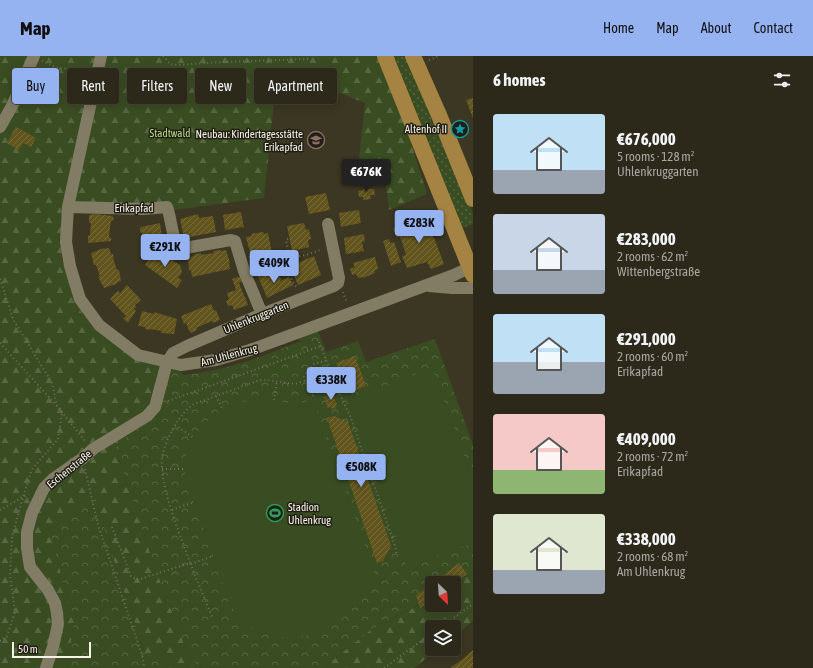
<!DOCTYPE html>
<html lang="en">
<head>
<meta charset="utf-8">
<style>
  body { margin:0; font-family:"Asap Condensed",sans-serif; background:#393527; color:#f1f3f6; height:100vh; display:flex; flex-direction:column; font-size:15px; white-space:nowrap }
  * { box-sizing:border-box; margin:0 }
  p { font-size:13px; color:#a7a6a2 }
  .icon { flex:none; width:22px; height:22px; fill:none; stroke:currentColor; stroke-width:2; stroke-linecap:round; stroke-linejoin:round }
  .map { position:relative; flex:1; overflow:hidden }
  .side { display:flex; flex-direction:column; background:#2d291a; width:340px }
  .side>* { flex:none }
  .hud { position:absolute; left:12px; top:12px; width:380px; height:36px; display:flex; gap:8px }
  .needle { width:26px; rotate:155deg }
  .fabs { position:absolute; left:425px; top:520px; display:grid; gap:8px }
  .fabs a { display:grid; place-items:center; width:36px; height:36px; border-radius:4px; background:#2d291a; box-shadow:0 2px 10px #0003,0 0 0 1px #484539; font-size:20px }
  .scale { position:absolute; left:12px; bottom:10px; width:79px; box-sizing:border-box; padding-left:4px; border:2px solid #f6f3e6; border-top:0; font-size:11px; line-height:14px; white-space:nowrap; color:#f6f3e6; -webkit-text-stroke:3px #211f15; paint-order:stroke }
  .price { position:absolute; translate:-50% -34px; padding:0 9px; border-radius:4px; background:#95b2f1; color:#111; font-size:13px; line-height:26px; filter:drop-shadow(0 1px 2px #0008) }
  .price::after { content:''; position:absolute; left:50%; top:24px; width:12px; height:9px; margin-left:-6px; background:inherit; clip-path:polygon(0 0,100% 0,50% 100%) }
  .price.selected { background:#222; color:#fff }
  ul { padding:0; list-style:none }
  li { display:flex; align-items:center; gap:12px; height:100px; padding:0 20px }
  li span { display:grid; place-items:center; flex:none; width:112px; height:80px; border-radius:4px; color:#555 }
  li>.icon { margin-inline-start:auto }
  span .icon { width:48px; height:48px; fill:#fffc; stroke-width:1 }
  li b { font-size:17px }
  h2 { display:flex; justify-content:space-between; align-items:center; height:48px; padding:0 20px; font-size:17px }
  .tag { padding:0 14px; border-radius:4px; background:#2d291a; box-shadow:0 2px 10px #0003,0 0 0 1px #484539; font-size:14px; line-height:36px }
  .tag.selected { background:#95b2f1; color:#111 }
  header { display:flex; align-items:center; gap:24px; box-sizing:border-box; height:56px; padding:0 20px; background:#95b2f1; color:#111 }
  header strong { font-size:19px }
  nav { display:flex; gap:22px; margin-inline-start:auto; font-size:14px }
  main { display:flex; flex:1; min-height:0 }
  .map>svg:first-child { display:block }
</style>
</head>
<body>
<header>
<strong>Map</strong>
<nav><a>Home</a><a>Map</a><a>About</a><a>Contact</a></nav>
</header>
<main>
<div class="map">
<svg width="473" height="612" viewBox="0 0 473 612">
  <defs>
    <pattern id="grass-dots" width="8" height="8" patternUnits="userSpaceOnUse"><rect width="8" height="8" fill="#3a4d22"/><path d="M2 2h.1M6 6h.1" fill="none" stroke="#576742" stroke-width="1.8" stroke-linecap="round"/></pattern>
    <pattern id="forest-firs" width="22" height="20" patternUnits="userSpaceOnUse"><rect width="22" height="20" fill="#3a4d22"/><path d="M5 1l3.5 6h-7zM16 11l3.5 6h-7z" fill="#576742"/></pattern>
    <pattern id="park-crowns" width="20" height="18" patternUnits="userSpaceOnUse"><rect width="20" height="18" fill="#3a4d22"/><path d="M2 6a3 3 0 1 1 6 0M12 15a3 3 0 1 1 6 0" fill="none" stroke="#576742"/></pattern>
    <pattern id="building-hatch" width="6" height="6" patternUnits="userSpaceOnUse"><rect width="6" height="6" fill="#61541c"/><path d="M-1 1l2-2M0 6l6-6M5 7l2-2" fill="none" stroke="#786d3d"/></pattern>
  </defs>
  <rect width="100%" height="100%" fill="#3c3722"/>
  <path fill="url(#grass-dots)" d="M389,0H407L473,157V168L460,173Z"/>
  <path fill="url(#forest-firs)" d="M0,0H380L390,19L427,138L389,154L384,113L357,121L365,47L340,37L274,46L264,142L174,154L65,149L62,203L76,248L94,273L172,311L159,349L115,392L156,514L186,593L191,602L201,612H167L154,595L147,600L144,594L118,518L93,434L50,476L74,567L67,612H0Z
    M473,515V565L454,581V571H432V593H438L414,612H323L373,572L419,549L420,552L432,543V549H454V527Z"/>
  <path fill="url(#park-crowns)" d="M318,274L326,296L358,285L366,306L435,283L473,389V515L454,527H432V543L420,552L418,549L373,572L323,612H201L191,602L186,593L156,514L115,392L159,349L172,311L178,312L183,319C224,315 262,301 301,285L296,280Z
    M93,434L118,518L144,594L147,600L154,595L167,612H67L74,567L50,476Z"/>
  <path fill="#3a4d22" d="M432,312L473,425V487L407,511L347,344Z
    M272,343L296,349L313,343L377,525L367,529C351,567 313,587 274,580C261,577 247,572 239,562C234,557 232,551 229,546C220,519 210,492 201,465C194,446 182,425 185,404C187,387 199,371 212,361C229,347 250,343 272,343Z"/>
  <path fill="url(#building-hatch)" d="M473,42V62L466,44Z
    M16,71L36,82L31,91L23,87L19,94L7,87Z
    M368,129L369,133H374L375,139H370L371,143L363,144V141H359L358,135L363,134L362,130Z
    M326,137L330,154L309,158L305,141Z
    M359,154L361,167L341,171L339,157Z
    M241,156L244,171L225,174L223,159Z
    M96,158L112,160L114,162L113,164L111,165L110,171L109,181L111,182V185L88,187V179L90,180L91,167H89V159Z
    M198,158L199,162L213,160L216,176L184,182L180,163Z
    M426,161L444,208L431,213L427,206L407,212L402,200L406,199L403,189L400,181L397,182L393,172Z
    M160,167L163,188L145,191L143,190L142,177L140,176V173L141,171Z
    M304,167L306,174L309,173L311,183L308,184L309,191L292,195L287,170Z
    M263,176L264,178L268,177L273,202L268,203L269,205L258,207V205L251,206L249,200H251L246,181L252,180L251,178Z
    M364,178L365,185L362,186L364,195L346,198L344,182Z
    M389,183L390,187L394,186L401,206L391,210L383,185Z
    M104,192L105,193L109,192L111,198H113L114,201L113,202L117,214H119L121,225L117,226L118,227L116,228L104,232L98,221L100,220L96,209H94L91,197Z
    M221,194V195L226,194L230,207H229L230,213L192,221L191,214L189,215L188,202L194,200V199L201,197V199L214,197L213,195Z
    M159,196L180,209L182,216L178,222L182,224L177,232L145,209L153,198Z
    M314,200L321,219L298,229L290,210Z
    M375,201L378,213L374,215L375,217L363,222V221L358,222L356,218L352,219L350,213L355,211L353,207Z
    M276,215L281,223L280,225L289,221L293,229L267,242L258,220Z
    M241,220L243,225L239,227L248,249L234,254L232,249L228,250L226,245L229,243L227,237L236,234L232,223Z
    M127,229L141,244L135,249L136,251L134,253L136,255L128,267L123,262L126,260L110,243L118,235L120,237Z
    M211,248L214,255L216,254L220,264L213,267L212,265L196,272L197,274L190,277L186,267L184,268L181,260Z
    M142,255L154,258V256L177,263L174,278L161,277L162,275L150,273V274L145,273V271L138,270Z
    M355,300L366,330L345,338L338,320L341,319L336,307Z
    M333,337L337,349L335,350L336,352L332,353L331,351L328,352L324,341Z
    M334,360L348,366L391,490L383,505L377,507L327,362Z
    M459,507L467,518L454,527H433Z
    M432,528V543L420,552L416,539Z
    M473,594V612H450L464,602Z"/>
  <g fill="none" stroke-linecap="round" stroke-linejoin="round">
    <path stroke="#746f5d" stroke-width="2" stroke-dasharray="1 3" stroke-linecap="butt" d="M163,0L170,8L178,9L223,6L309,3
      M429,4L439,0
      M42,5L58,12L86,14
      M288,183L286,184L289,199C298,203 313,197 322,193
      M289,199C287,209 289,225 298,232
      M0,223L13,263L52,327L57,350
      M343,236L347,247
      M319,286L342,343L351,362L395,490L397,500
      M0,287L57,350L85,385
      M308,324L314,342
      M305,325L304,321L306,317L314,308L327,304
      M330,337L332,336L327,321L332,319
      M216,340L223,354
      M274,344L277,325
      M168,345L321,290
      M175,369L194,382
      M85,413L98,469L143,602L144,612
      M162,413H185
      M0,454L28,438
      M172,454L194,446
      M112,471L131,520L137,524L190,507L213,563
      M190,507C180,478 160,432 162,403C163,392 169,380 174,371C180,361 185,354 194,348L260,324H267L295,328L321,320
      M191,508L213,500
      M441,571L473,548
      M0,585L7,580L15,556L10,520L12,481L23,441L31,416L33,412L58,383L62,357
      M384,612L432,577"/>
    <path stroke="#827c65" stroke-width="12" d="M101,0L68,151L66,186L70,210L80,243L99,269L138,299L181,309L216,304L250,294L351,257L454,219L473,210
      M0,71L12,50L34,0
      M68,151L144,153L167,151C171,161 172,181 177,188C179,191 182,192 185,192L231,184L235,185L244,215L262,258
      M429,230L452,232H473
      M46,612L53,591L58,568L57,557L55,547L48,534L30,511L27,492V476L32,457L44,432L53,423L83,402L93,393L147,360L155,351L167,306L173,297L187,290L262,258L334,230L338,227L339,222L328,168"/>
    <path stroke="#a58342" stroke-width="16" d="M385,0L473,219
      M413,0L439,59L473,143"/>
  </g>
  <defs>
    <g id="sight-ring" transform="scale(0.9)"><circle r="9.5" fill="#211f15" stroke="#0f9aa8" stroke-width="1.5"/><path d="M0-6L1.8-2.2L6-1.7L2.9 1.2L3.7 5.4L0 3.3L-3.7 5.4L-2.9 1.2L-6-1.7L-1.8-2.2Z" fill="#0f9aa8"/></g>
    <g id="school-ring" transform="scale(0.9)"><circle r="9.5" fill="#211f15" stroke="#8d6e63" stroke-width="1.5"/><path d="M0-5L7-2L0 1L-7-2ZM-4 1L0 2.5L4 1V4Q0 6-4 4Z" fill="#8d6e63"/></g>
    <g id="stadium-ring" transform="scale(0.9)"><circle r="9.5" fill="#211f15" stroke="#2e9e5b" stroke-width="1.5"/><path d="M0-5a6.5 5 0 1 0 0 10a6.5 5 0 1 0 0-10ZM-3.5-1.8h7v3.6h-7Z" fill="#2e9e5b"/></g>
  </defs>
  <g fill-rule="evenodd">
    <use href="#sight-ring" x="460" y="73"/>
    <use href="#school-ring" x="316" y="84"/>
    <use href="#stadium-ring" x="275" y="457"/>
  </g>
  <g text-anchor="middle" stroke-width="3" stroke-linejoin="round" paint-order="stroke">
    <g font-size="11" fill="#f6f3e6" stroke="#211f15" text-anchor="end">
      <text x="447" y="77">Altenhof II</text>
      <text x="303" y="82">Neubau: Kindertagesstätte<tspan x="303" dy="13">Erikapfad</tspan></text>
      <text x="288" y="455" text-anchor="start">Stadion<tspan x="288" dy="13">Uhlenkrug</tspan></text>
    </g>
    <g font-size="11" fill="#b0da80" stroke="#211f15">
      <text x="170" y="81">Stadtwald</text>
    </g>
    <g font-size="11" fill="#f6f3e6" stroke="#211f15">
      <text x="134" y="156">Erikapfad</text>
      <text transform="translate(256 261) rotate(-22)" y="4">Uhlenkruggarten</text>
      <text transform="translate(229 299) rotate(-15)" y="4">Am Uhlenkrug</text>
      <text transform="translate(69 413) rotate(-39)" y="4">Eschenstraße</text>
    </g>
  </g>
</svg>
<div class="fabs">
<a><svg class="needle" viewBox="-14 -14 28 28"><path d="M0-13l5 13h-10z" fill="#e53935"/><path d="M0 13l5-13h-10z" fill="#a7a6a2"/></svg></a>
<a><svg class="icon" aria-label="layers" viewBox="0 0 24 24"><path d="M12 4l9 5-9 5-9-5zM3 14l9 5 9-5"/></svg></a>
</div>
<div class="scale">50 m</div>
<b class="price selected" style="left:366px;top:137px">€676K</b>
<b class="price" style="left:419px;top:188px">€283K</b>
<b class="price" style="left:165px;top:212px">€291K</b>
<b class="price" style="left:274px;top:228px">€409K</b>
<b class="price" style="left:331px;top:345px">€338K</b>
<b class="price" style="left:361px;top:432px">€508K</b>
<div class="hud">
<a class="tag selected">Buy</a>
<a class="tag">Rent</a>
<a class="tag">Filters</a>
<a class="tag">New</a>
<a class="tag">Apartment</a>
</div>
</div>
<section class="side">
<h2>6 homes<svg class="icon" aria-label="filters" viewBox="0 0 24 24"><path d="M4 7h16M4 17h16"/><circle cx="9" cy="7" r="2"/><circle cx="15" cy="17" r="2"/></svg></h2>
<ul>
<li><span style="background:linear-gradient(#bfe0f5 70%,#9aa5b1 0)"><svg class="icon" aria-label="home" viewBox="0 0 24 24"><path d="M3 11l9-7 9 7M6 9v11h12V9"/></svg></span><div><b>€676,000</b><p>5 rooms · 128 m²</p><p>Uhlenkruggarten</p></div></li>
<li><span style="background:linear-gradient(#c9d6e8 70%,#9aa5b1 0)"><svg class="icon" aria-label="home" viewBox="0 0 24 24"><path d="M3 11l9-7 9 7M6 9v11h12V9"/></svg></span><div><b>€283,000</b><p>2 rooms · 62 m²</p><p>Wittenbergstraße</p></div></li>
<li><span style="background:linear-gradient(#bfe0f5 60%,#9aa5b1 0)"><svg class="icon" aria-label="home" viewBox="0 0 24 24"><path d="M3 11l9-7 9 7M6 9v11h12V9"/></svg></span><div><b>€291,000</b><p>2 rooms · 60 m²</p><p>Erikapfad</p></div></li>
<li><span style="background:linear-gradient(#f6c9c9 70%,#8fb573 0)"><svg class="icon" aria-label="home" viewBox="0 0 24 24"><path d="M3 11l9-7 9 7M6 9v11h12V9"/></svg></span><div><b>€409,000</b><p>2 rooms · 72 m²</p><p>Erikapfad</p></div></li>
<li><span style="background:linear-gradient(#dfe7d0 70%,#9aa5b1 0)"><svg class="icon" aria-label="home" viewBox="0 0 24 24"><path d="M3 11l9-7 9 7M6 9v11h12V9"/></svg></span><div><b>€338,000</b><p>2 rooms · 68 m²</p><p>Am Uhlenkrug</p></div></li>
</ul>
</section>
</main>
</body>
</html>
